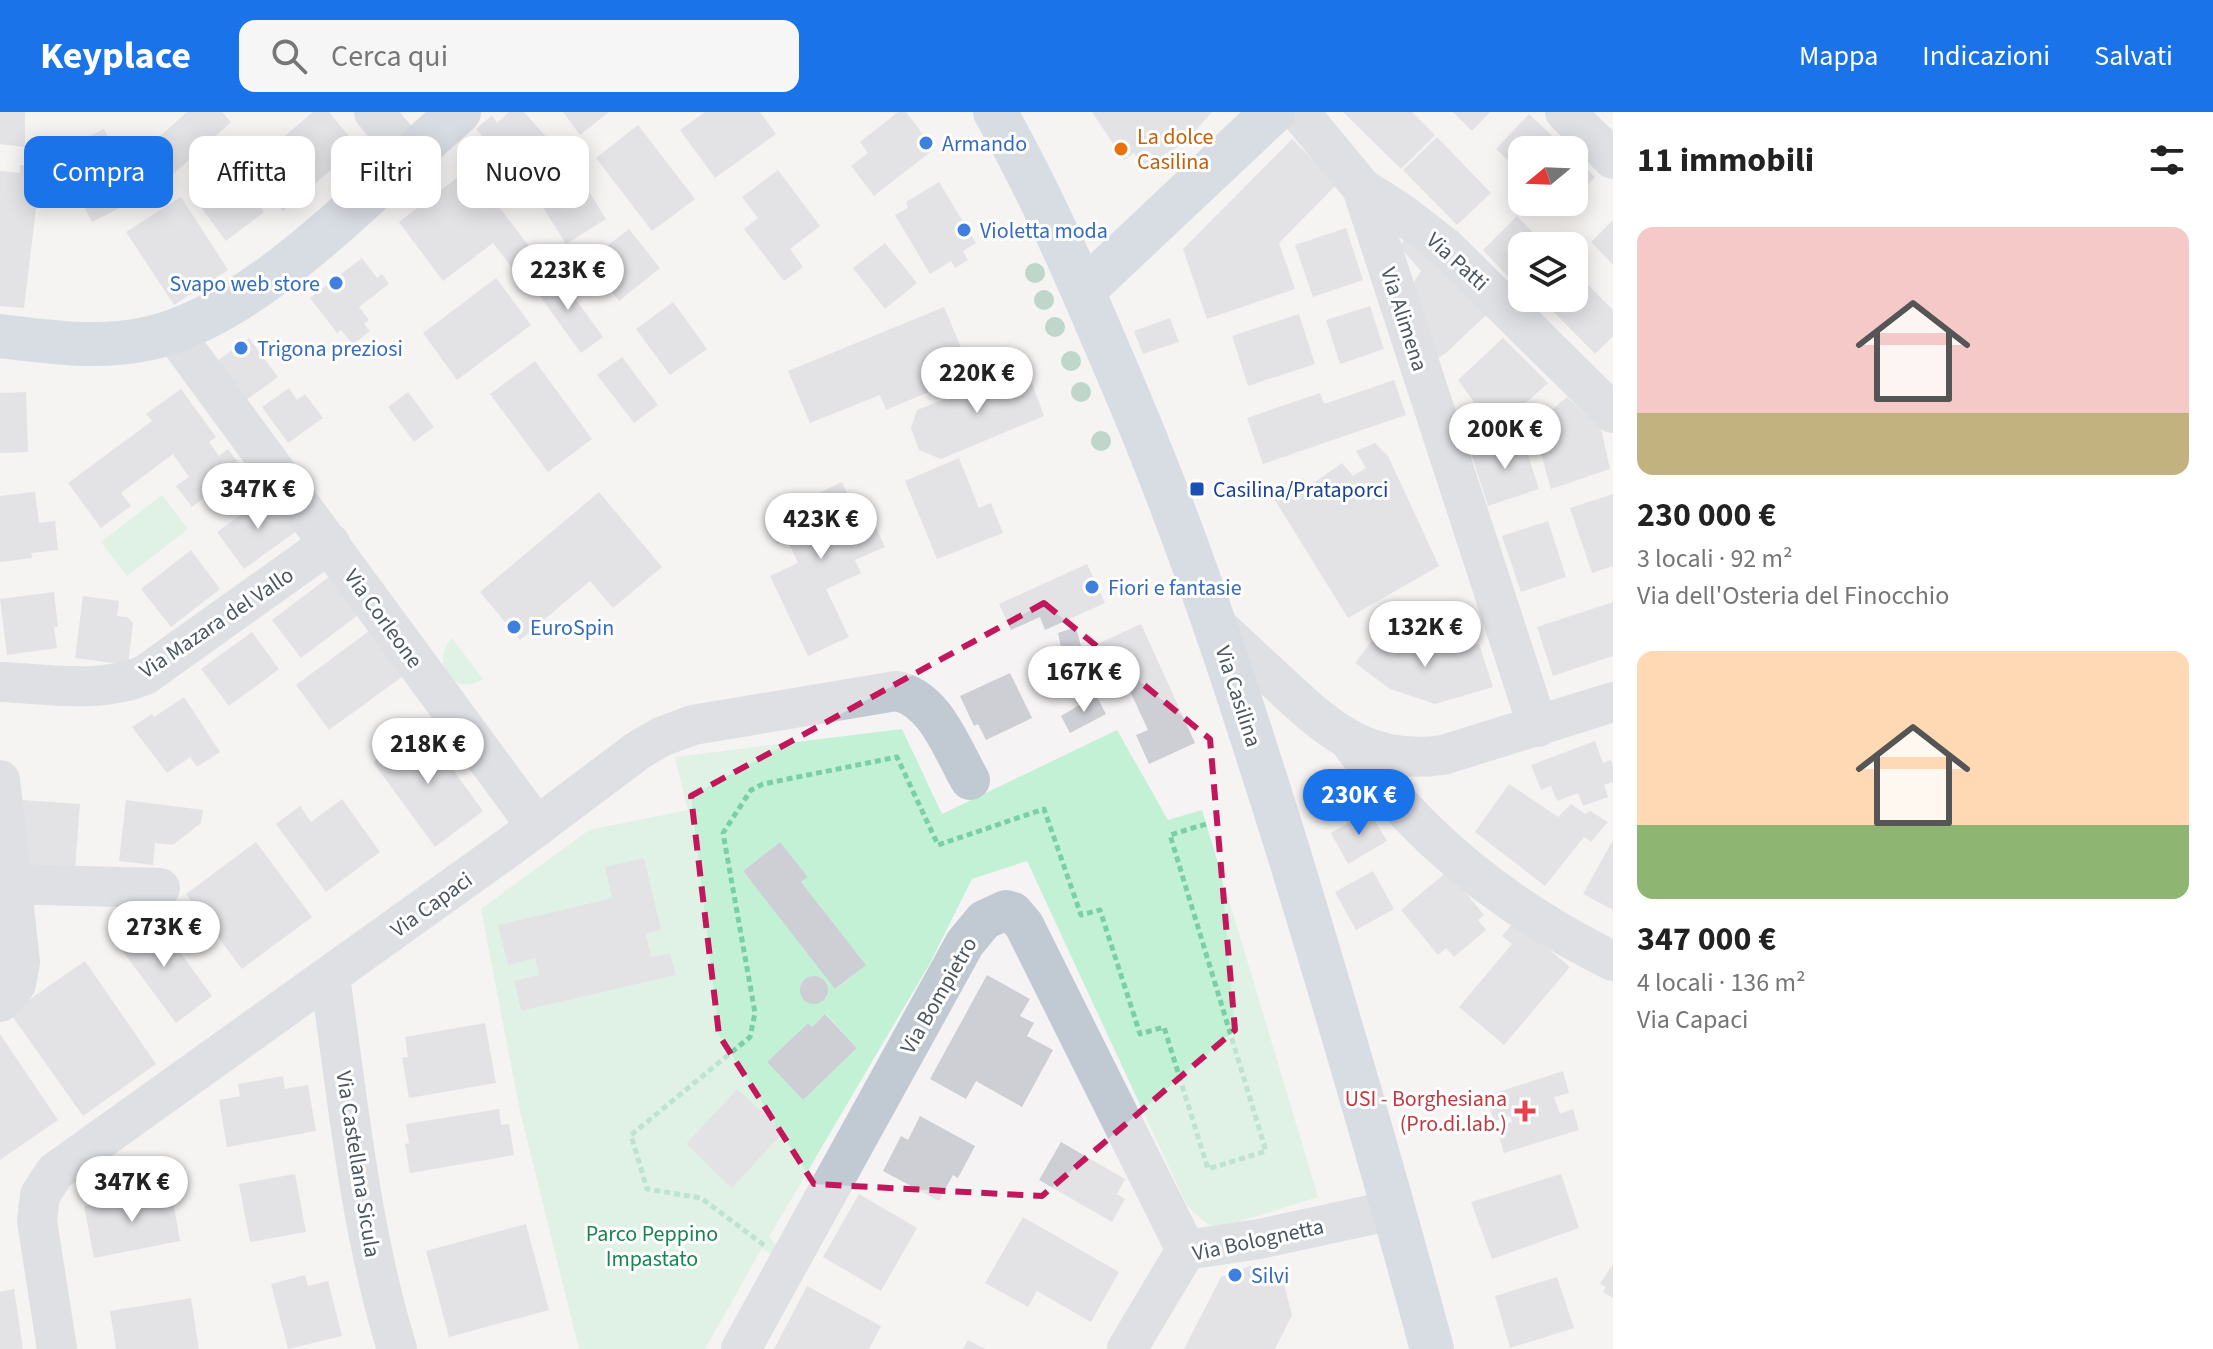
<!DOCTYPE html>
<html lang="it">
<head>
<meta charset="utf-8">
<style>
  body { margin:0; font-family:"Source Sans 3",sans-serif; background:#f6f6f6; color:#222; height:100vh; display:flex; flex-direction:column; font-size:30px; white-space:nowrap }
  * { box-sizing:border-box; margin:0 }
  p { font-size:26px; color:#767676 }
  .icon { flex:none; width:44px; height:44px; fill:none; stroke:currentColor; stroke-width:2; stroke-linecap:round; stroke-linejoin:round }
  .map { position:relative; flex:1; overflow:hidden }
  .details { display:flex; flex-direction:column; background:#fff; width:600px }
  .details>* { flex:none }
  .guide { position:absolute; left:24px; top:24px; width:760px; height:72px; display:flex; gap:16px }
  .needle { width:52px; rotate:251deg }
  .buttons { position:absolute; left:1508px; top:24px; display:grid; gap:16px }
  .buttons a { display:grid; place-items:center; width:80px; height:80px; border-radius:16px; background:#fff; box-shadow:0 4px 20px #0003; font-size:40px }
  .price { position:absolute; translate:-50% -68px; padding:0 18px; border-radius:28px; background:#fff; color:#222; font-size:26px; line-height:52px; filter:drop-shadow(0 2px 4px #0008) }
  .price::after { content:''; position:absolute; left:50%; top:48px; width:24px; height:18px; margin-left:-12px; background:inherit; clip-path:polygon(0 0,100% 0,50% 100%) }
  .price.current { background:#1a73e8; color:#fff }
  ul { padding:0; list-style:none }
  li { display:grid; align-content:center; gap:16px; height:424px; padding:0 24px }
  li span { display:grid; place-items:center; height:248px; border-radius:16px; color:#555 }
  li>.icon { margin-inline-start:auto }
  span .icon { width:144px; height:144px; fill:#fffc; stroke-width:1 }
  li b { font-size:34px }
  h2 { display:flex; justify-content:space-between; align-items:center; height:96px; padding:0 24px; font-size:34px }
  .tag { padding:0 28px; border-radius:16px; background:#fff; box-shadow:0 4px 20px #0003; font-size:28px; line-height:72px }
  .tag.current { background:#1a73e8; color:#fff }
  header { display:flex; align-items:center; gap:48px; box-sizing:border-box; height:112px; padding:0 40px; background:#1a73e8; color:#fff }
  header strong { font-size:38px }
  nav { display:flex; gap:44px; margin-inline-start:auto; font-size:28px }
  .search { width:560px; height:72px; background:#f6f6f6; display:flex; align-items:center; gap:20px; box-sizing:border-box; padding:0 28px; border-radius:16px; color:#767676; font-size:30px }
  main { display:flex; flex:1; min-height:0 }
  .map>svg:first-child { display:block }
</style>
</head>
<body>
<header>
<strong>Keyplace</strong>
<div class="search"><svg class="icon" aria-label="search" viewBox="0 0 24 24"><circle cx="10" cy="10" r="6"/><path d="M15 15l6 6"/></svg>Cerca qui</div>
<nav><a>Mappa</a><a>Indicazioni</a><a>Salvati</a></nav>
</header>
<main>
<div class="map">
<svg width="1613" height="1237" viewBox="0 0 1613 1237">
  <rect width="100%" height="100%" fill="#f5f3f3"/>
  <path fill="#c3f1d5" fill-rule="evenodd" d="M162,383L188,417L127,464L101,430Z
    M452,526L483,567C454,586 429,551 452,526Z
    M902,617L942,702L1117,618L1168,708L1202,698L1318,1085L1218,1116L1205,1110L1187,1094L1027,749L972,767L930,851L769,1125L777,1134L772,1143L762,1136L705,1237H579L520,999L481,797L589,718L688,698L675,645ZM780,730L808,765L801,770L865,853L836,877L743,759ZM612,786L661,818L646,822L651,845L670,841L675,863L521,899L514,869L539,863L535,846L508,852L499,813ZM811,864L821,865L827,872V885L820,891L807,890L801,883L803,870ZM826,902L857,936L803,988L767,950L808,911L812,915ZM737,977L784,1021L732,1075L686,1032Z"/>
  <path fill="#cdcfd5" d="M0,0H25V35L0,32Z
    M187,0H222L231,10L171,64L147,36Z
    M313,0H329L358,35L283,99L247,56Z
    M509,0H524L556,36L539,51L533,43L514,60L476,17L492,3L497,11Z
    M563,0H609L580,23Z
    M705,0H760L776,22L715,66L680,18Z
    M898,0H906L934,37L874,84L851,54L868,41L860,30Z
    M1092,0H1212L1185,30L1143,56L1134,41L1124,48Z
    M1343,0H1412L1435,23L1401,57Z
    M1453,0H1490L1472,19Z
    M1529,2L1567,38H1522V61L1496,37Z
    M638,13L695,87L652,119L596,46Z
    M104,17L139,86L92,110L57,41Z
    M1437,25L1491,81L1457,113L1403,58Z
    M1292,27L1337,72L1279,131L1295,177L1207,207L1183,137Z
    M568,45L606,107L566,132L530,75L541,68L538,64Z
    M1574,45L1595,65L1574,86Z
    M20,53L41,55L24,196L0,194V59L20,61Z
    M470,56L537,145L516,161L493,131L443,169L399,110Z
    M232,58L264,100L226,129L194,86Z
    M778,58L820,114L790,137L803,155L784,169L744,117L758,106L742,85Z
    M939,70L976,131L963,139L968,148L955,156L951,149L930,162L895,103L908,96L906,90Z
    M181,85L228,158L174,193L126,120Z
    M1517,104L1546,134H1522V169L1517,174L1483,138Z
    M1613,108V153L1591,130Z
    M1346,116L1363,168L1313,185L1295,133Z
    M629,117L660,156L619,189L587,150Z
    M1410,122L1486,203L1445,242L1431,250L1414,170L1421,159L1399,134Z
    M885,131L917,171L885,197L853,156Z
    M362,146L377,166L382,162L389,172L359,195L369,208L364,212L370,219L353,232L341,218L337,221L310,186Z
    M1574,159L1613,198V224L1595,242L1542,188L1544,186H1574Z
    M556,160L603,225L581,241L534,176Z
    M496,166L531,213L457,268L423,221Z
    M673,190L707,237L670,263L636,217Z
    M1370,194L1384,237L1340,252L1326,208Z
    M944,195L972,262L886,298L880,283L810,311L788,259Z
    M1299,202L1315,252L1248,274L1232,224Z
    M1170,206L1179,230L1143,242L1134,219Z
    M249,226L278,265L246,288L217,249Z
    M1503,226L1548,271L1509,306L1501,299L1476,320L1463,303L1474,290L1458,268Z
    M622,245L658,293L634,311L597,263Z
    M535,249L592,327L548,360L490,282Z
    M1026,255L1044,304L941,347L919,338L911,316L917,298Z
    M1394,268L1406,303L1263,352L1247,306L1320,281L1324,292Z
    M289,276L297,288L305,282L323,306L288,331L262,295Z
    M181,277L216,325L209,330L219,344L228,337L243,357L192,395L176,374L189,365L173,342L121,381L131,394L101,416L68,371L152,309L146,302Z
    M26,280L28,340L0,341V281Z
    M408,280L434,315L414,330L388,295Z
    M1567,285L1601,316L1610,357L1551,377L1533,314Z
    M1522,325L1539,377L1488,394L1471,341Z
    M1375,331L1388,344L1439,454L1348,506L1273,385L1303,366L1308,375L1342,351L1353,364L1366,356L1356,339Z
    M959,346L979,396L991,391L1003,421L937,447L905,369Z
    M842,370L855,399L866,394L885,435L855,448L861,461L826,477L849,525L808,544L770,464L798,451L787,427L777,432L765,406Z
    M35,380L39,411L55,409L58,438L31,441L32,446L0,450V384Z
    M599,380L662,455L613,496L590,469L520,528L480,480Z
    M271,381L298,418L244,457L217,420Z
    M1613,382V454L1592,461L1570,396Z
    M1548,409L1566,465L1521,480L1502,424Z
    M191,438L220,477L171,515L141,477Z
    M1087,452L1105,491L1045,518L1040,505L1011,518L999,492Z
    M329,465L358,503L301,546L272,508Z
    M54,480L58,515H54L57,536L7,543L0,487Z
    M83,484L119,489L117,504L127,505L133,511L128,553L75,546Z
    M1613,490V544L1553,564L1537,515Z
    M1141,512L1195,631L1149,652L1136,623L1148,618L1119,555L1107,561L1095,533Z
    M1384,513L1421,542L1479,532L1493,575L1435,592L1390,577L1355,551Z
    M1076,515L1081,534L1062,540L1058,521Z
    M373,516L406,562L329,618L296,573Z
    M252,520L279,557L229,594L201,557Z
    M1010,561L1032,606L986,628L978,612L974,614L960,584Z
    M1096,583L1106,602L1070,621L1061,604Z
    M184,585L220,640L197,655L190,645L167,661L132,615L152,602L154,605Z
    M421,614L483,699L435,735L373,650Z
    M1595,629L1603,651L1611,648L1613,654V670L1604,673L1608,685L1583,694L1578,681L1557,689L1551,674L1541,678L1531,653Z
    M1509,672L1558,705L1571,692L1585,702L1590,699L1608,710L1591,730L1584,725L1545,774L1475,720Z
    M342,687L380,740L326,780L276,712L300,694L311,710Z
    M22,688L80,692L75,757L17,753Z
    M126,688L203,698L201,711L173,733L155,731L153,753L119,749Z
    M1369,699L1387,729L1348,752L1331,721Z
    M1613,728V798L1583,782Z
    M256,730L312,805L242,857L186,782Z
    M780,730L808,765L801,770L866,853L835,877L743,759Z
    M644,746L661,818L646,822L651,845L670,841L676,863L521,899L514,869L539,863L535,846L508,853L498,813L612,786L605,755Z
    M1373,759L1394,797L1356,818L1335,780Z
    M1448,759L1484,803L1478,808L1486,818L1454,845L1446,836L1438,843L1401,798Z
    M153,803L212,884L176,911L116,830Z
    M1515,809L1570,855L1504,933L1459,895L1512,832L1502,824Z
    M85,849L156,952L83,1004L10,901Z
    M987,863L1030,887L1020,904L1034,911L1027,924L1053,938L1022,995L976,969L966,987L930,967Z
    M800 878a14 14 0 1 1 28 0a14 14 0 1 1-28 0Z
    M825,902L857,936L803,988L767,950L808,911L812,915Z
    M485,911L496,971L409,986L402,946L408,945L405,925Z
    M0,922L58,1008L0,1048Z
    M1563,959L1569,981L1554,985L1560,1002L1573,997L1579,1018L1504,1041L1496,1015L1512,1010L1510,1004L1494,1009L1486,984Z
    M283,964L285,977L308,973L316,1019L227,1035L219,988L240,984L238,972Z
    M737,977L784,1020L732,1076L686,1032Z
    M499,997L501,1013L509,1012L514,1043L410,1061L405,1032L409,1031L406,1012Z
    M920,1004L975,1034L958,1066L953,1063L939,1089L883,1059L901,1024L908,1028Z
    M1061,1030L1125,1067L1117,1082L1125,1087L1112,1110L1039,1068Z
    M295,1062L306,1120L250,1130L239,1072Z
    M1561,1062L1579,1116L1492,1147L1471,1090Z
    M171,1078L180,1129L94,1146L84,1094Z
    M859,1082L917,1116L881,1179L823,1145Z
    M1023,1105L1119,1160L1091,1210L1037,1179L1028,1195L985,1171Z
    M526,1112L549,1198L449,1225L426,1139Z
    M1613,1152V1186L1603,1180L1606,1175L1600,1172Z
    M1250,1154L1284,1172L1292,1203L1275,1237H1184L1221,1165Z
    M305,1163L308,1174L328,1169L342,1224L288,1237L271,1172Z
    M1557,1165L1574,1216L1510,1236L1495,1184Z
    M807,1174L881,1214L869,1237H774Z
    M14,1177L23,1237H0V1180Z
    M191,1186L199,1237H116L110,1199Z
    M968,1228L985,1237H963Z"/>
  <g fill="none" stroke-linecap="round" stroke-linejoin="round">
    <path stroke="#7ad0a6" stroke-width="5" stroke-dasharray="6 4" stroke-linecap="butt" d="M764,1133L701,1086L647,1077L631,1023L750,925L755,901L723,721L751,678L763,672L897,645L938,733L1044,697L1081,803L1100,798L1140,922L1164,915L1208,1057L1266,1039L1170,723L1206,712"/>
    <path stroke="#c1cad2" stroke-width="40" d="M374,0L410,44
      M1299,0L1362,76L1538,615
      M1565,0L1613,47
      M1362,76L1401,101L1445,135L1613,301
      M173,220L537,715
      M1216,513C1239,534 1261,555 1284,576C1333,622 1372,653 1443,643L1613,590
      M0,570C49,572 99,582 145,563L330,431
      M1350,629C1414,724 1510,799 1613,849
      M0,668L20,850L16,872L0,890
      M0,772L160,776
      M330,865C348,989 360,1117 397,1237
      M57,1237L37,1109L40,1083L55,1060L512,733L640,637L661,625L693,613L896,579C935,586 952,637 970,668
      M741,1237L965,831L984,808L1006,798L1013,800L1024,813L1186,1138
      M1127,1237L1186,1138L1259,1127L1393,1098"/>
    <path stroke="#b3c2d1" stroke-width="44" d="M995,0C1047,92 1088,190 1129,287C1192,436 1241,588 1289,742C1339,906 1387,1071 1432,1237
      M1083,179L1273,0
      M0,224C48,230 98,237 146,227C256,205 375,72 459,0"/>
  </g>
  <g fill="#7bb799">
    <circle cx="1035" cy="161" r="10"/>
    <circle cx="1044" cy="188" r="10"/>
    <circle cx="1055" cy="215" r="10"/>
    <circle cx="1071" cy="249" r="10"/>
    <circle cx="1081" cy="280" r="10"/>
    <circle cx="1101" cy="329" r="10"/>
  </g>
  <path d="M0 0H1613V1237H0ZM1044,491L1210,627L1235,918L1042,1084L814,1072L719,923L691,684Z" fill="#f5f3f3" fill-opacity=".55" fill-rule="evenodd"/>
  <path fill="none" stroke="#c2185b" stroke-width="6" stroke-dasharray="16 10" stroke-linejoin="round" d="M1044,491L1210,627L1235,918L1042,1084L814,1072L719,923L691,684Z"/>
  <g fill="#3f7fe0" stroke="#fff" stroke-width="3">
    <circle cx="926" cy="31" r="8"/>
    <circle cx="964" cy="118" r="8"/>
    <circle cx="336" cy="171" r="8"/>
    <circle cx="241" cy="236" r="8"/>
    <circle cx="1092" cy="475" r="8"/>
    <circle cx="514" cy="515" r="8"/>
    <circle cx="1235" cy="1163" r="8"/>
  </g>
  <circle fill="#e8710a" stroke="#fff" stroke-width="3" cx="1121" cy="37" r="8"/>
  <rect fill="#1a4fb4" stroke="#fff" stroke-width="3" x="1189" y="369" width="16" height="16" rx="4"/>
  <path fill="#e0444e" stroke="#fff" stroke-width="3" d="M1521 987h8v8h8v8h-8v8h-8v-8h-8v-8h8z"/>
  <g text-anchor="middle" stroke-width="6" stroke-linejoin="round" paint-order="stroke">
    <g font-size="22" fill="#c56008" stroke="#fff" text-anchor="start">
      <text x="1137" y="32">La dolce<tspan x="1137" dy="25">Casilina</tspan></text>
    </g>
    <g font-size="22" fill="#366cbe" stroke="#fff" text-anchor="start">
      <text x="942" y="39">Armando</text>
      <text x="980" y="126">Violetta moda</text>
      <text x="320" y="179" text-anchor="end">Svapo web store</text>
      <text x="257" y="244">Trigona preziosi</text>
      <text x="1108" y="483">Fiori e fantasie</text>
      <text x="530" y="523">EuroSpin</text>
      <text x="1251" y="1171">Silvi</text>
    </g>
    <g font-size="22" fill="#4a5661" stroke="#fff">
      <text transform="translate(1458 149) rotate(42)" y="8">Via Patti</text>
      <text transform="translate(1405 207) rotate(72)" y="8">Via Alimena</text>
      <text transform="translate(384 506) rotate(54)" y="8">Via Corleone</text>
      <text transform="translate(216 510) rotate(-34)" y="8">Via Mazara del Vallo</text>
      <text transform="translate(1239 584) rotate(72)" y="8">Via Casilina</text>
      <text transform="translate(431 792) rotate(-36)" y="8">Via Capaci</text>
      <text transform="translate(938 883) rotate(-60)" y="8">Via Bompietro</text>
      <text transform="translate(359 1052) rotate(81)" y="8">Via Castellana Sicula</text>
      <text transform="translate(1258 1127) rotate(-12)" y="8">Via Bolognetta</text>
    </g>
    <g font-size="22" fill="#164399" stroke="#fff" text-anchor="start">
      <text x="1213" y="385">Casilina/Prataporci</text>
    </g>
    <g font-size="22" fill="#be3a42" stroke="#fff" text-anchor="end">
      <text x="1507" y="994">USI - Borghesiana<tspan x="1507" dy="25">(Pro.di.lab.)</tspan></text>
    </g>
    <g font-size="22" fill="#17864f" stroke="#fff">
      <text x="652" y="1129">Parco Peppino<tspan x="652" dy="25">Impastato</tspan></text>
    </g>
  </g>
</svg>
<div class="buttons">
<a><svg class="needle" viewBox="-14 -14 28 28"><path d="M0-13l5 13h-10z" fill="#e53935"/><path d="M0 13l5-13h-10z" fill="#767676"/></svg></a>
<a><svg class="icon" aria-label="layers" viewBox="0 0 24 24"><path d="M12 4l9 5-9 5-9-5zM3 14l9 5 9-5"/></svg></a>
</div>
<b class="price" style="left:568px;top:200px">223K €</b>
<b class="price" style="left:977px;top:303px">220K €</b>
<b class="price" style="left:1505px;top:359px">200K €</b>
<b class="price" style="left:258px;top:419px">347K €</b>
<b class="price" style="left:821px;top:449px">423K €</b>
<b class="price" style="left:1425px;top:557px">132K €</b>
<b class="price" style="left:1084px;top:602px">167K €</b>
<b class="price" style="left:428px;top:674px">218K €</b>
<b class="price current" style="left:1359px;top:725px">230K €</b>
<b class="price" style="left:164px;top:857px">273K €</b>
<b class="price" style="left:132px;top:1112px">347K €</b>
<div class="guide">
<a class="tag current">Compra</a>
<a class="tag">Affitta</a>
<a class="tag">Filtri</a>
<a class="tag">Nuovo</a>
</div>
</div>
<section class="details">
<h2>11 immobili<svg class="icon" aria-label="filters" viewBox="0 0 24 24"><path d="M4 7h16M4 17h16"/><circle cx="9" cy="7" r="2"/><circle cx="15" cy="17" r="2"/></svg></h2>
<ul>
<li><span style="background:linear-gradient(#f6c9c9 75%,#c2b280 0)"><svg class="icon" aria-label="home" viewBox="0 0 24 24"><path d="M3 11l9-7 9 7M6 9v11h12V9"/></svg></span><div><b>230 000 €</b><p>3 locali · 92 m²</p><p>Via dell'Osteria del Finocchio</p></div></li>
<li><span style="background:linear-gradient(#ffd9b3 70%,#8fb573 0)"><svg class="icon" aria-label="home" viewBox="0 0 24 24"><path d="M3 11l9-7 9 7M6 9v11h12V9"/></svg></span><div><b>347 000 €</b><p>4 locali · 136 m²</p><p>Via Capaci</p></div></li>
</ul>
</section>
</main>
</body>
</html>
